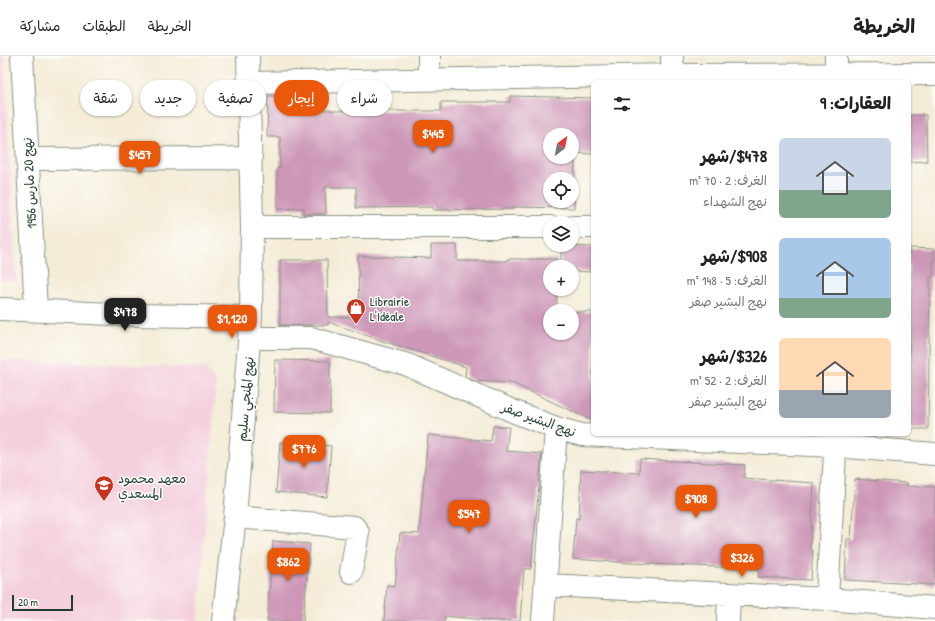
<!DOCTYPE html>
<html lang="ar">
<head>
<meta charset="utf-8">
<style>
  body { margin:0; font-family:"Patrick Hand","Playpen Sans Arabic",sans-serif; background:#f2f2f2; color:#222; direction:rtl; height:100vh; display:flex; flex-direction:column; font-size:15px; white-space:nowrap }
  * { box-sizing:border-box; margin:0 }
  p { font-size:13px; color:#767676 }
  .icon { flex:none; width:22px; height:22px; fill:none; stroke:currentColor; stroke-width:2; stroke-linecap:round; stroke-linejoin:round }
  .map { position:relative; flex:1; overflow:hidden; direction:ltr }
  .details { position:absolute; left:591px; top:24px; width:320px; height:356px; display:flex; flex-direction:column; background:#fff; border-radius:6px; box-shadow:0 1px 3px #0004; direction:rtl }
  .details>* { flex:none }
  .top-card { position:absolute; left:12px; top:24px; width:380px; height:36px; direction:rtl; display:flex; gap:8px }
  .needle { width:26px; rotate:32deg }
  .tools { position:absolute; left:543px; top:72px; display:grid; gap:8px }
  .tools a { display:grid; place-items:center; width:36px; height:36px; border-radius:50%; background:#fff; box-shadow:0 1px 3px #0004; font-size:20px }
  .scale { position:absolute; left:12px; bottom:10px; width:61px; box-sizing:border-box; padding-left:4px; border:2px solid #1f3d34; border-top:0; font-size:11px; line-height:14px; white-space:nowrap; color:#1f3d34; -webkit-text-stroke:3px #fdfcf7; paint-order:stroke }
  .price { position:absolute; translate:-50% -34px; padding:0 9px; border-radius:8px; background:#ea580c; color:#fff; font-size:13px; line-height:26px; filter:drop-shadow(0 1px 2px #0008) }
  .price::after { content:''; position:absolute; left:50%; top:24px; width:12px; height:9px; margin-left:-6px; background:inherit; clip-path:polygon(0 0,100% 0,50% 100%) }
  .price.active { background:#222; color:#fff }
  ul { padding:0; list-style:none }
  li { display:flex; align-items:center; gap:12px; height:100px; padding:0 20px }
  li span { display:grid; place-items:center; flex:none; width:112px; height:80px; border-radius:6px; color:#555 }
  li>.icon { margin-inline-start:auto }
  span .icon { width:48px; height:48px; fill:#fffc; stroke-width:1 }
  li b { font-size:17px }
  h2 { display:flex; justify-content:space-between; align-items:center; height:48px; padding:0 20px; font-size:17px }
  .tag { padding:0 14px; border-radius:18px; background:#fff; box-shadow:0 1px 3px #0004; font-size:14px; line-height:36px }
  .tag.active { background:#ea580c; color:#fff }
  header { display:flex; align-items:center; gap:24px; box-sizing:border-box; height:56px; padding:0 20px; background:#fff; border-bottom:1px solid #e0e0e0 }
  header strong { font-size:19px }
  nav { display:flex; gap:22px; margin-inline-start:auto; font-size:14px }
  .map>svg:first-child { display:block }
</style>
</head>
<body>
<header>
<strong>الخريطة</strong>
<nav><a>الخريطة</a><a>الطبقات</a><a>مشاركة</a></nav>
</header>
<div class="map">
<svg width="935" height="565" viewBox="0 0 935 565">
  <rect width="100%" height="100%" fill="#fdfcf7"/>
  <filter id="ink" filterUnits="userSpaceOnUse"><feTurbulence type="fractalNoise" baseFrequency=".025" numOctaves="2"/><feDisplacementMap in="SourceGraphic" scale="8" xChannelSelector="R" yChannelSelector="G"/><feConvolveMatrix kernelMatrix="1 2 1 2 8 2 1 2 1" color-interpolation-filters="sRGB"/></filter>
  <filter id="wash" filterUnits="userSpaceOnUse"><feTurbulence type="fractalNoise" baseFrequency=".012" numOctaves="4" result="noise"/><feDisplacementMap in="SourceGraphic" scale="16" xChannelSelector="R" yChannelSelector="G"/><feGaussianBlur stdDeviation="0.9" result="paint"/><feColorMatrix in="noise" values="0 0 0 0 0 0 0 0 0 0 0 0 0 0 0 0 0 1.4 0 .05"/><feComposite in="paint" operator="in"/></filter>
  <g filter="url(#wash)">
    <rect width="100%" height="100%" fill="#f4ecd7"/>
    <path fill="#f4cfde" d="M0,0H4L16,225H0Z
      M0,304L205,312L216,327L198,565H0Z"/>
    <g id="blocks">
      <path fill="#cd97b8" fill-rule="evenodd" d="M268,40H305V54H331V55H441V46H510V40L593,42V98L575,97L574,152L513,151V153L433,154V151L356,152V131H325L326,158H304V152L278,153L277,112H280V81H267ZM550,79H572V101H550ZM550,123H572V145H550Z
        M909,59H926L927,105L909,106Z
        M431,189H457V205H507V203H557V211H550V233H557V255H550V277H572V256H593V365L512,327L475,325L465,321L466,311L380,284L328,266V269H280V204H327L328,261H359L358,200L431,202Z
        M561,190L593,191V216L572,215V211H561Z
        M909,192L934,193L933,221H930L928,373H909Z
        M275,304L330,305V357L274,356Z
        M493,370L509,371L506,395L542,398L531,513H524L520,565H496L445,560L444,565H384L387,529L395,530L400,477L419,478L428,379L491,385Z
        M280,386L331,390L327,441L276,436Z
        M640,403L745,409L744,422L814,427L810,493L813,494L811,524L758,521L759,513L631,507L573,503L576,462L579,463L581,414L639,417Z
        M855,423L907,427V430L935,431V529L845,524L847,483H851Z
        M273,485L310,488L303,565H267Z"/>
    </g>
  </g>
  <g filter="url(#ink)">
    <use href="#blocks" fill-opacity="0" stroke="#8a9486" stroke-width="1"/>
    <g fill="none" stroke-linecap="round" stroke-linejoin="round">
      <g stroke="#8a9486" stroke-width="24">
        <path id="minor" d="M22,0L36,254
          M672,0L673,26
          M836,0V26
          M429,23V0
          M250,27L673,19L935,18
          M28,103L251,102
          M252,171H550
          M572,171H593
          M0,253L135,259L251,261
          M249,282H311L408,309L515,356L556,372L582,379L835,390L935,398
          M235,461L354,471L358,476L351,516
          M546,529L827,543L935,552
          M827,543L836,378
          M223,565L235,461L251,261L252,171L248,0
          M543,565L556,372
          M728,565L729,538"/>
      </g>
      <use href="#minor" stroke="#fff" stroke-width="22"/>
    </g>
  </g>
  <defs>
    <g id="shop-pin" transform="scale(1)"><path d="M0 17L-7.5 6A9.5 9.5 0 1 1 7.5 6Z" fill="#c8321e" stroke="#fdfcf7"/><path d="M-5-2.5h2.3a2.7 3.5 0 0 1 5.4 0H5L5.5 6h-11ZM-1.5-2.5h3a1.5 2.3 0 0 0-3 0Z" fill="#fff"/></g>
    <g id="school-pin" transform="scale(1)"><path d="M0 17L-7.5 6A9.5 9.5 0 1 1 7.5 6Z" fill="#c8321e" stroke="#fdfcf7"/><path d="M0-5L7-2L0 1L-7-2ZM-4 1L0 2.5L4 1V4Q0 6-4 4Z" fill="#fff"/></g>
  </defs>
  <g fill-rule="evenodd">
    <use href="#shop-pin" x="356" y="252"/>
    <use href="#school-pin" x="104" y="429"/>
  </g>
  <g text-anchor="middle" stroke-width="3" stroke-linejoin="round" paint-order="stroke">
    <g font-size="13" fill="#1f3d34" stroke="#fdfcf7">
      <text transform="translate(29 127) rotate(-93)" y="5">نهج 20 مارس 1956</text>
      <text transform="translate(245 343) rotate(-85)" y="5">نهج المنجي سليم</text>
      <text transform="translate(539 363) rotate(20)" y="5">نهج البشير صفر</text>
    </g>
    <g font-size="13" fill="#1f3d34" stroke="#fdfcf7" text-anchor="start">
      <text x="370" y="250">Librairie<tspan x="370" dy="15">L'Idéale</tspan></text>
      <text x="118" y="427">معهد محمود<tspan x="118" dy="15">المسعدي</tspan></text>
    </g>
  </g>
</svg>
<div class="tools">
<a><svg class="needle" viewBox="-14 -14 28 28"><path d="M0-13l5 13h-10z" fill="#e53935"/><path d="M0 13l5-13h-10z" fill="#767676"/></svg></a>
<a><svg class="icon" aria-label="locate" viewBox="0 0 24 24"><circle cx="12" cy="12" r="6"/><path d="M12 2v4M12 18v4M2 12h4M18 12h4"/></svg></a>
<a><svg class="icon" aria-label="layers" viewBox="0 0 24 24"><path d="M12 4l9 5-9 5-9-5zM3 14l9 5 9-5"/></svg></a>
<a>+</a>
<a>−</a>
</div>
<div class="scale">20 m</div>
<b class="price" style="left:433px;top:98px">$445</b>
<b class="price" style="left:140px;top:119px">$457</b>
<b class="price active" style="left:125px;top:276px">$478</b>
<b class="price" style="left:232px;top:283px">$1,120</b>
<b class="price" style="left:304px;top:413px">$776</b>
<b class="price" style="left:696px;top:463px">$908</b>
<b class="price" style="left:469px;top:478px">$547</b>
<b class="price" style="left:742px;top:522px">$326</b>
<b class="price" style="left:288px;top:526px">$862</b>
<div class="top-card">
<a class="tag">شراء</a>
<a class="tag active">إيجار</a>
<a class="tag">تصفية</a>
<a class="tag">جديد</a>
<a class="tag">شقة</a>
</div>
<section class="details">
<h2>العقارات: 9<svg class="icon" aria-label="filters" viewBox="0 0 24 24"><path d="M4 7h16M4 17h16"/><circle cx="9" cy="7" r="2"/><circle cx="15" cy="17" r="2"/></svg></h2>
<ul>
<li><span style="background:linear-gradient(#c9d6e8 65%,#7fa58c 0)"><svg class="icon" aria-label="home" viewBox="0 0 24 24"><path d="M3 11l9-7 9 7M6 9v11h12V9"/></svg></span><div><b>$478/شهر</b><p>الغرف: 2 · 70 m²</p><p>نهج الشهداء</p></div></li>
<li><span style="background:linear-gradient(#a9c7e8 75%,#7fa58c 0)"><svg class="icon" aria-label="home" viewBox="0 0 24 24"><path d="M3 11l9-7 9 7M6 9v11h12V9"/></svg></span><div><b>$908/شهر</b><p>الغرف: 5 · 148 m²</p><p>نهج البشير صفر</p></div></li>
<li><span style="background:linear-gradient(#ffd9b3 65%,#9aa5b1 0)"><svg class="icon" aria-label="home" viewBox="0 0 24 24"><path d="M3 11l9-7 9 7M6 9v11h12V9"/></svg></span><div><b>$326/شهر</b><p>الغرف: 2 · 52 m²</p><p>نهج البشير صفر</p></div></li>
</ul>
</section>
</div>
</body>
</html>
